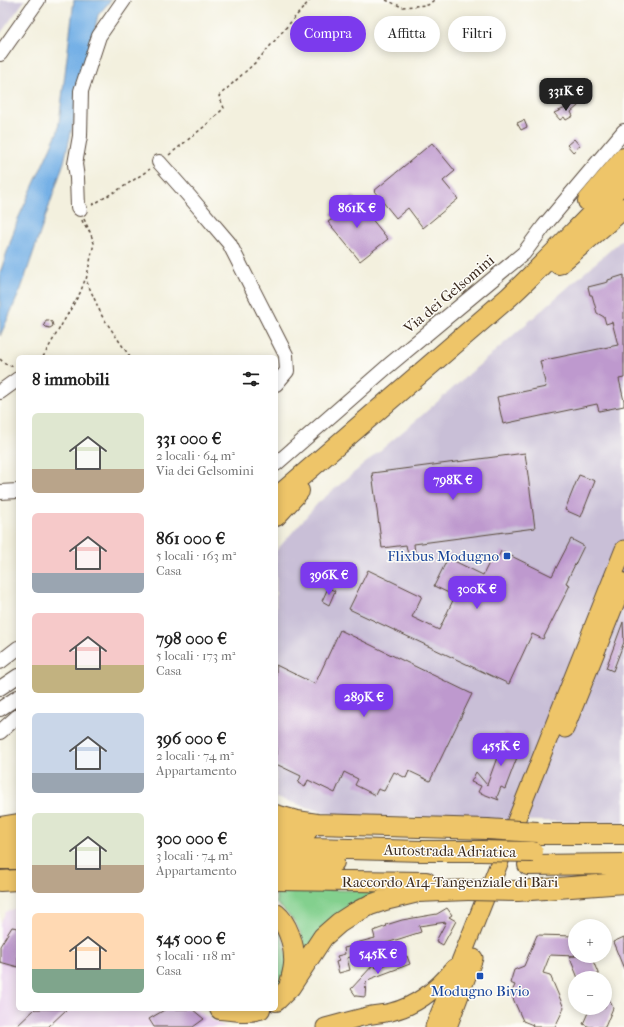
<!DOCTYPE html>
<html lang="it">
<head>
<meta charset="utf-8">
<style>
  body { margin:0; font-family:"IM FELL French Canon",serif; background:#f6f6f6; color:#222; height:100vh; display:flex; flex-direction:column; font-size:15px; white-space:nowrap }
  * { box-sizing:border-box; margin:0 }
  p { font-size:13px; color:#767676 }
  .icon { flex:none; width:22px; height:22px; fill:none; stroke:currentColor; stroke-width:2; stroke-linecap:round; stroke-linejoin:round }
  .map { position:relative; flex:1; overflow:hidden }
  .sheet { position:absolute; left:16px; top:355px; width:262px; height:656px; display:flex; flex-direction:column; background:#fff; border-radius:6px; box-shadow:0 2px 10px #0003 }
  .sheet>* { flex:none }
  .top-card { position:absolute; left:290px; top:16px; width:274px; height:36px; display:flex; gap:8px }
  .buttons { position:absolute; left:568px; top:919px; display:grid; gap:8px }
  .buttons a { display:grid; place-items:center; width:44px; height:44px; border-radius:50%; background:#fff; box-shadow:0 2px 10px #0003; font-size:20px }
  .price { position:absolute; translate:-50% -34px; padding:0 9px; border-radius:8px; background:#7c3aed; color:#fff; font-size:13px; line-height:26px; filter:drop-shadow(0 1px 2px #0008) }
  .price::after { content:''; position:absolute; left:50%; top:24px; width:12px; height:9px; margin-left:-6px; background:inherit; clip-path:polygon(0 0,100% 0,50% 100%) }
  .price.active { background:#222; color:#fff }
  ul { padding:0; list-style:none }
  li { display:flex; align-items:center; gap:12px; height:100px; padding:0 16px }
  li span { display:grid; place-items:center; flex:none; width:112px; height:80px; border-radius:6px; color:#555 }
  li>.icon { margin-inline-start:auto }
  span .icon { width:48px; height:48px; fill:#fffc; stroke-width:1 }
  li b { font-size:17px }
  h2 { display:flex; justify-content:space-between; align-items:center; height:48px; padding:0 16px; font-size:17px }
  .chip { padding:0 14px; border-radius:18px; background:#fff; box-shadow:0 2px 10px #0003; font-size:14px; line-height:36px }
  .chip.active { background:#7c3aed; color:#fff }
  .map>svg:first-child { display:block }
</style>
</head>
<body>
<div class="map">
<svg width="624" height="1027" viewBox="0 0 624 1027">
  <rect width="100%" height="100%" fill="#fdfcf7"/>
  <filter id="ink" filterUnits="userSpaceOnUse"><feTurbulence type="fractalNoise" baseFrequency=".025" numOctaves="2"/><feDisplacementMap in="SourceGraphic" scale="8" xChannelSelector="R" yChannelSelector="G"/><feConvolveMatrix kernelMatrix="1 2 1 2 8 2 1 2 1" color-interpolation-filters="sRGB"/></filter>
  <filter id="wash" filterUnits="userSpaceOnUse"><feTurbulence type="fractalNoise" baseFrequency=".012" numOctaves="4" result="noise"/><feDisplacementMap in="SourceGraphic" scale="16" xChannelSelector="R" yChannelSelector="G"/><feGaussianBlur stdDeviation="0.9" result="paint"/><feColorMatrix in="noise" values="0 0 0 0 0 0 0 0 0 0 0 0 0 0 0 0 0 1.4 0 .05"/><feComposite in="paint" operator="in"/></filter>
  <g filter="url(#wash)">
    <rect width="100%" height="100%" fill="#f3f0de"/>
    <path fill="#e9d2ed" d="M18,907V1009H196L217,1023L227,1027H0V923L6,912Z"/>
    <path fill="#c9bfd7" d="M0,0H25L0,34Z
      M624,238V823L338,816L276,798V551L318,503L420,417Z"/>
    <path fill="#83d08e" stroke="#5f7d56" d="M276,889L389,891L308,950L304,948C303,944 303,939 301,935C297,922 286,912 276,903Z
      M276,920L291,965L276,994Z"/>
    <path fill="#74b0e6" stroke="#586d82" d="M74,0H111L98,15L81,91L64,162L21,289L0,336V273L18,219L58,131Z"/>
    <g id="blocks">
      <path fill="#be99ce" d="M577,103L578,106L571,112L573,116L566,120L564,117L560,120L554,113Z
        M524,120L527,127L521,130L517,123Z
        M574,139L580,146L573,152L567,145Z
        M432,143L455,171L443,181L458,199L423,228L408,208L396,218L374,191Z
        M353,196L388,239L360,261L328,222L334,218L331,214Z
        M624,275V378L619,379L624,401V406L599,411L597,404L503,424L497,397L546,387L540,361L618,345L612,322L606,324L604,317L597,313L592,295H590L588,287L608,282V280Z
        M46,320H49L52,322L53,326L50,328L46,327L44,325Z
        M525,453L535,528L414,544L415,554L408,555L406,545L382,548L372,473Z
        M579,475L595,481L581,517L565,510Z
        M571,539L584,546L566,583L570,585L543,639L532,634L509,684L349,609L368,570L422,596L412,617L439,630L455,596L434,586L448,558L483,575L492,557L497,560L501,551L552,576Z
        M328,588L335,591L329,605L322,601Z
        M623,622L624,642L613,671L606,668Z
        M340,630L472,694L430,781L409,771L406,778L394,772L384,791L378,789L375,795L355,785L358,779L344,772L335,793L308,780L305,787L298,783L301,776L276,764V665L315,684Z
        M504,732L524,739L505,789L501,787L497,797L499,800L478,792L481,786L471,782L476,772L487,785L503,741L501,740Z
        M447,908L452,915L449,917L456,921L443,945L436,941L446,922L419,926L421,932L368,949L369,952L347,958L350,970L339,973L336,962L339,961L337,956L345,954L344,948L357,945L356,943L375,938L373,931L387,926L386,925L402,920L437,914Z
        M12,927L18,928V967L0,962V946Z
        M537,935L575,936V956L550,955L543,973L550,975L564,1008L555,1027H532L533,1025L523,1021L511,994L515,985L510,983L514,970L524,966Z
        M624,937V969L613,942Z
        M407,956L410,964L370,979L366,983L365,997L356,996L351,989L373,965L376,968Z
        M569,956H591L600,978H578Z
        M605,989L613,1008L605,1027H590L583,1024L590,1008H605Z
        M35,1009H67L48,1027H16Z
        M166,1009H192L204,1019L193,1027H154L149,1019Z"/>
    </g>
  </g>
  <g filter="url(#ink)">
    <use href="#blocks" fill-opacity="0" stroke="#57483b" stroke-width="1"/>
    <g fill="none" stroke-linecap="round" stroke-linejoin="round">
      <g stroke="#57483b" stroke-width="16">
        <path id="minor" d="M0,54L38,0
          M159,162L189,196L229,243L286,355L287,371L276,384
          M80,209L78,207L77,178L75,164L80,136L81,91L99,36L124,0
          M0,392L18,379
          M276,464L388,366L524,253L544,226L624,131
          M0,492L18,491
          M0,662L18,648
          M0,688L18,676
          M0,709L18,697
          M0,732L18,716"/>
      </g>
      <g stroke="#57483b" stroke-width="19">
        <path id="major" d="M565,729L624,582
          M325,1027C339,1024 353,1019 367,1016C375,1014 383,1014 391,1012C416,1006 438,988 454,968
          M434,1027L624,549
          M448,1027L474,958"/>
      </g>
      <g stroke="#57483b" stroke-width="22">
        <path id="highway" d="M588,201L624,158
          M559,264L624,208
          M276,498L509,297C549,260 585,219 624,182
          M276,516L299,491
          M276,815L297,821L317,824L487,829
          M0,827L18,824
          M276,831H307
          M537,834H624
          M0,844H18
          M276,847L422,851H480
          M0,859H18
          M276,861L334,862
          M528,865L624,864
          M276,880L426,882
          M0,881L18,880
          M518,891L624,883
          M276,914C287,923 294,944 294,958C295,966 292,975 290,983
          M276,1001L290,987L323,937L339,923L353,914L370,905L385,900L418,892L468,890
          M220,1009C233,1010 247,1013 260,1009"/>
      </g>
      <path stroke="#57483b" stroke-width="1.5" stroke-dasharray="3 3" stroke-linecap="butt" d="M386,0L402,7L428,5L434,0
        M169,155L205,126L224,108L219,96L221,94L257,61L310,0
        M92,205L123,187L150,169
        M84,219L90,232
        M82,220L83,223L90,232L94,243L86,280L102,316L130,357
        M43,357L80,293L85,280
        M0,359L5,364L14,367"/>
      <use href="#minor" stroke="#fff" stroke-width="14"/>
      <use href="#major" stroke="#eec569" stroke-width="17"/>
      <use href="#highway" stroke="#eec569" stroke-width="20"/>
      <g stroke="#57483b" stroke-width="22" stroke-linecap="butt">
        <path id="highway-bridge" d="M487,829L538,832
          M480,851L533,852
          M468,890L518,891"/>
      </g>
      <use href="#highway-bridge" stroke="#eec569" stroke-width="20"/>
    </g>
  </g>
  <g fill="#1a4fb4" stroke="#fdfcf7" stroke-width="1.5">
    <rect x="503" y="552" width="8" height="8" rx="2"/>
    <rect x="476" y="972" width="8" height="8" rx="2"/>
  </g>
  <g text-anchor="middle" stroke-width="3" stroke-linejoin="round" paint-order="stroke">
    <g font-size="15" fill="#3b2a1e" stroke="#fdfcf7">
      <text transform="translate(449 294) rotate(-40)" y="5">Via dei Gelsomini</text>
      <text transform="translate(450 851) rotate(1)" y="5">Autostrada Adriatica</text>
      <text x="450" y="887">Raccordo A14-Tangenziale di Bari</text>
    </g>
    <g font-size="15" fill="#164399" stroke="#fdfcf7" text-anchor="end">
      <text x="499" y="561">Flixbus Modugno</text>
      <text x="480" y="996" text-anchor="middle">Modugno Bivio</text>
    </g>
  </g>
</svg>
<div class="buttons">
<a>+</a>
<a>−</a>
</div>
<b class="price active" style="left:566px;top:112px">331K €</b>
<b class="price" style="left:357px;top:229px">861K €</b>
<b class="price" style="left:453px;top:501px">798K €</b>
<b class="price" style="left:329px;top:596px">396K €</b>
<b class="price" style="left:477px;top:610px">300K €</b>
<b class="price" style="left:364px;top:718px">289K €</b>
<b class="price" style="left:501px;top:767px">455K €</b>
<b class="price" style="left:378px;top:975px">545K €</b>
<div class="top-card">
<a class="chip active">Compra</a>
<a class="chip">Affitta</a>
<a class="chip">Filtri</a>
</div>
<section class="sheet">
<h2>8 immobili<svg class="icon" aria-label="filters" viewBox="0 0 24 24"><path d="M4 7h16M4 17h16"/><circle cx="9" cy="7" r="2"/><circle cx="15" cy="17" r="2"/></svg></h2>
<ul>
<li><span style="background:linear-gradient(#dfe7d0 70%,#b9a48a 0)"><svg class="icon" aria-label="home" viewBox="0 0 24 24"><path d="M3 11l9-7 9 7M6 9v11h12V9"/></svg></span><div><b>331 000 €</b><p>2 locali · 64 m²</p><p>Via dei Gelsomini</p></div></li>
<li><span style="background:linear-gradient(#f6c9c9 75%,#9aa5b1 0)"><svg class="icon" aria-label="home" viewBox="0 0 24 24"><path d="M3 11l9-7 9 7M6 9v11h12V9"/></svg></span><div><b>861 000 €</b><p>5 locali · 163 m²</p><p>Casa</p></div></li>
<li><span style="background:linear-gradient(#f6c9c9 65%,#c2b280 0)"><svg class="icon" aria-label="home" viewBox="0 0 24 24"><path d="M3 11l9-7 9 7M6 9v11h12V9"/></svg></span><div><b>798 000 €</b><p>5 locali · 173 m²</p><p>Casa</p></div></li>
<li><span style="background:linear-gradient(#c9d6e8 75%,#9aa5b1 0)"><svg class="icon" aria-label="home" viewBox="0 0 24 24"><path d="M3 11l9-7 9 7M6 9v11h12V9"/></svg></span><div><b>396 000 €</b><p>2 locali · 74 m²</p><p>Appartamento</p></div></li>
<li><span style="background:linear-gradient(#dfe7d0 65%,#b9a48a 0)"><svg class="icon" aria-label="home" viewBox="0 0 24 24"><path d="M3 11l9-7 9 7M6 9v11h12V9"/></svg></span><div><b>300 000 €</b><p>3 locali · 74 m²</p><p>Appartamento</p></div></li>
<li><span style="background:linear-gradient(#ffd9b3 70%,#7fa58c 0)"><svg class="icon" aria-label="home" viewBox="0 0 24 24"><path d="M3 11l9-7 9 7M6 9v11h12V9"/></svg></span><div><b>545 000 €</b><p>5 locali · 118 m²</p><p>Casa</p></div></li>
</ul>
</section>
</div>
</body>
</html>
